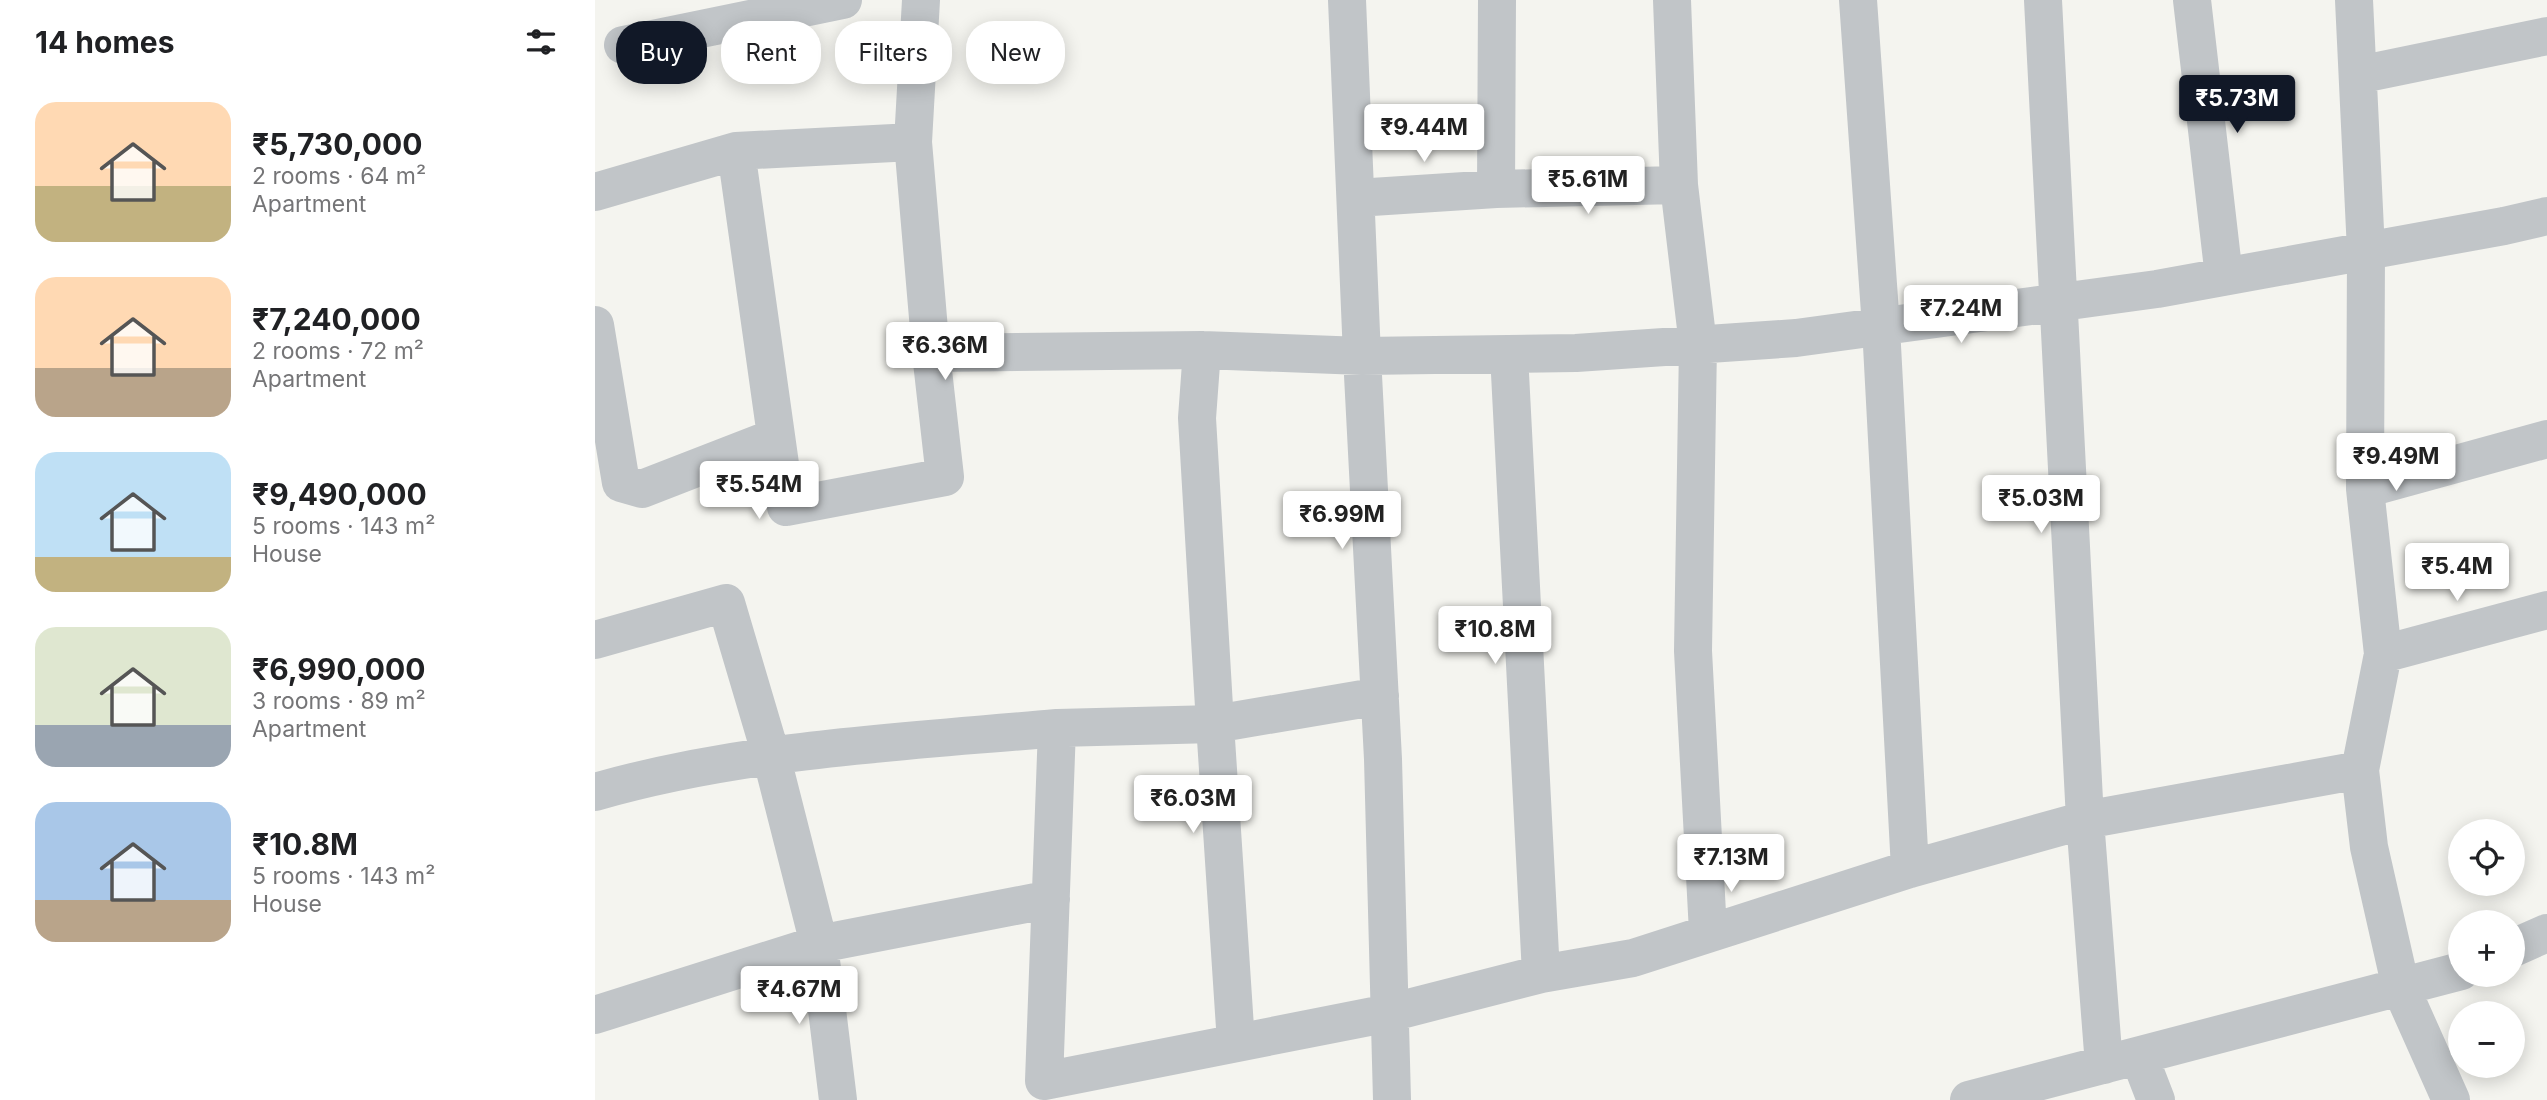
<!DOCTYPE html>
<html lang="en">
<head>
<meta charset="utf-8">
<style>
  body { margin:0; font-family:Inter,sans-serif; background:#f6f6f6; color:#202124; height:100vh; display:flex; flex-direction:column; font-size:26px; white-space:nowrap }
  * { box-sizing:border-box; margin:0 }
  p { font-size:23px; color:#757577 }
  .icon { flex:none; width:38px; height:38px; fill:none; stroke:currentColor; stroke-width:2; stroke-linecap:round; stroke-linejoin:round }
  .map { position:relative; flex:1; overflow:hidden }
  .drawer { display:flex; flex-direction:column; background:#fff; width:595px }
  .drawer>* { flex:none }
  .hud { position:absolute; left:21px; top:21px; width:665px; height:63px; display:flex; gap:14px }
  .buttons { position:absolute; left:1853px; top:819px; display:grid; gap:14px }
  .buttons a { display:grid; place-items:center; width:77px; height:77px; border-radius:50%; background:#fff; box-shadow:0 4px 18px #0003; font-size:35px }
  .price { position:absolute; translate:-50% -60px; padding:0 16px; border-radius:7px; background:#fff; color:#222; font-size:23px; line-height:46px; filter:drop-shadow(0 2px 4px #0008) }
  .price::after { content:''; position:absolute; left:50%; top:42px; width:21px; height:16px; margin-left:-10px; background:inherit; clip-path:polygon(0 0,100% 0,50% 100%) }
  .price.on { background:#111827; color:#fff }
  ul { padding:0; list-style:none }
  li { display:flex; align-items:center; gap:21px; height:175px; padding:0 35px }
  li span { display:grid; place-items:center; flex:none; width:196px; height:140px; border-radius:21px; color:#555 }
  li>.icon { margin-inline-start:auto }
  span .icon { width:84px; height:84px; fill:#fffc; stroke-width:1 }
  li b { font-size:30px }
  h2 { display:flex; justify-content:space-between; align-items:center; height:84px; padding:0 35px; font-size:30px }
  .tag { padding:0 24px; border-radius:28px; background:#fff; box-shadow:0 4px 18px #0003; font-size:24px; line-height:63px }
  .tag.on { background:#111827; color:#fff }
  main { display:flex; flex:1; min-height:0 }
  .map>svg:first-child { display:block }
</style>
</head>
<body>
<main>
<section class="drawer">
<h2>14 homes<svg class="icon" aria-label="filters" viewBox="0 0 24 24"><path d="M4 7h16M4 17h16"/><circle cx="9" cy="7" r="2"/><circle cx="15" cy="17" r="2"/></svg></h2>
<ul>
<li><span style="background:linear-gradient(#ffd9b3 60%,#c2b280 0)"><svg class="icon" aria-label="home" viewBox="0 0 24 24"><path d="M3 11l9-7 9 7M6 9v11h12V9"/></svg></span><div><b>₹5,730,000</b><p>2 rooms · 64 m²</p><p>Apartment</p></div></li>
<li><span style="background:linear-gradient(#ffd9b3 65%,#b9a48a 0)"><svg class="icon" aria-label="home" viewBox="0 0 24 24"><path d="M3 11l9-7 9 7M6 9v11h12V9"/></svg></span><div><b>₹7,240,000</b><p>2 rooms · 72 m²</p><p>Apartment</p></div></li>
<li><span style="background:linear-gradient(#bfe0f5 75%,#c2b280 0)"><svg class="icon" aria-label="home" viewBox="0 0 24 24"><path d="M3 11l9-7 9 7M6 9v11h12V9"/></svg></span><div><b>₹9,490,000</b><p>5 rooms · 143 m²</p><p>House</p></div></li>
<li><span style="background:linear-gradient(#dfe7d0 70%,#9aa5b1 0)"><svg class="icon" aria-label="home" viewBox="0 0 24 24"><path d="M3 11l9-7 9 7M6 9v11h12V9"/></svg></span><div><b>₹6,990,000</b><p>3 rooms · 89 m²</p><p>Apartment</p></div></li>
<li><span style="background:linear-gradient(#a9c7e8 70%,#b9a48a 0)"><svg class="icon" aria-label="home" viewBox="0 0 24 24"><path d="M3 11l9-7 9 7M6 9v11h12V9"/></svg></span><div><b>₹10.8M</b><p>5 rooms · 143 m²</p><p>House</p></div></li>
</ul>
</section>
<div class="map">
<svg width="1952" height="1100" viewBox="0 0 1952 1100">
  <rect width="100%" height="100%" fill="#f4f4ef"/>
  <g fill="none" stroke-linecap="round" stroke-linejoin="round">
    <path stroke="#c1c5c8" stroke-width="38" d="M326,0L318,142L336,353L607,350L767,356L981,353L1201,338L1562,289L1909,226L1952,216
      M752,0L767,356L788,759L797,1100
      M1077,0L1084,185L1103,345L1098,651L1113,932
      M1263,0L1286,327L1315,869
      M1448,0L1490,820L1509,1065
      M1597,0L1629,277
      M1759,0L1771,251L1770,489L1788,654L1765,770L1774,847L1806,988L1856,1100
      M28,45L248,0
      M1763,75L1952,36
      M141,151L191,507L350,477L336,353
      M901,189L902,0
      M0,192L141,151L318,142
      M761,198L901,189L1084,185
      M0,325L26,483L47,489L181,437
      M607,350L602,418L620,724L785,696
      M914,354L946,974
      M1770,489L1952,439
      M0,640L131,603L176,755L224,944L0,1015
      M1788,654L1952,610
      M462,728L620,724L641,1043
      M0,792C149,749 308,742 462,728L449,1081L794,1013L946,974L1038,958L1315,869L1490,820L1765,770
      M1918,948L1952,933
      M1544,1056L1561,1100
      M243,1100L224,944L456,899
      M1374,1100L1866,971"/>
  </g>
</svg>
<div class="buttons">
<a><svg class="icon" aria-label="locate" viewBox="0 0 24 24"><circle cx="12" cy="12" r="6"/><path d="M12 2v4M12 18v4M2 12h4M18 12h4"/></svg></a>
<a>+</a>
<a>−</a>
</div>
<b class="price on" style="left:1642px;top:135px">₹5.73M</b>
<b class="price" style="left:829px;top:164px">₹9.44M</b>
<b class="price" style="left:993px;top:216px">₹5.61M</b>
<b class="price" style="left:1366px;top:345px">₹7.24M</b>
<b class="price" style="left:350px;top:382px">₹6.36M</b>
<b class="price" style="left:1801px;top:493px">₹9.49M</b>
<b class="price" style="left:164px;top:521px">₹5.54M</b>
<b class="price" style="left:1446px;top:535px">₹5.03M</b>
<b class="price" style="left:747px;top:551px">₹6.99M</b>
<b class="price" style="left:1862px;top:603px">₹5.4M</b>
<b class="price" style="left:900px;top:666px">₹10.8M</b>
<b class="price" style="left:598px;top:835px">₹6.03M</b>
<b class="price" style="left:1136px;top:894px">₹7.13M</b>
<b class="price" style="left:204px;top:1026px">₹4.67M</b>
<div class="hud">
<a class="tag on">Buy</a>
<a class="tag">Rent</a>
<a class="tag">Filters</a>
<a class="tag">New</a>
</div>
</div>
</main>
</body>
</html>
